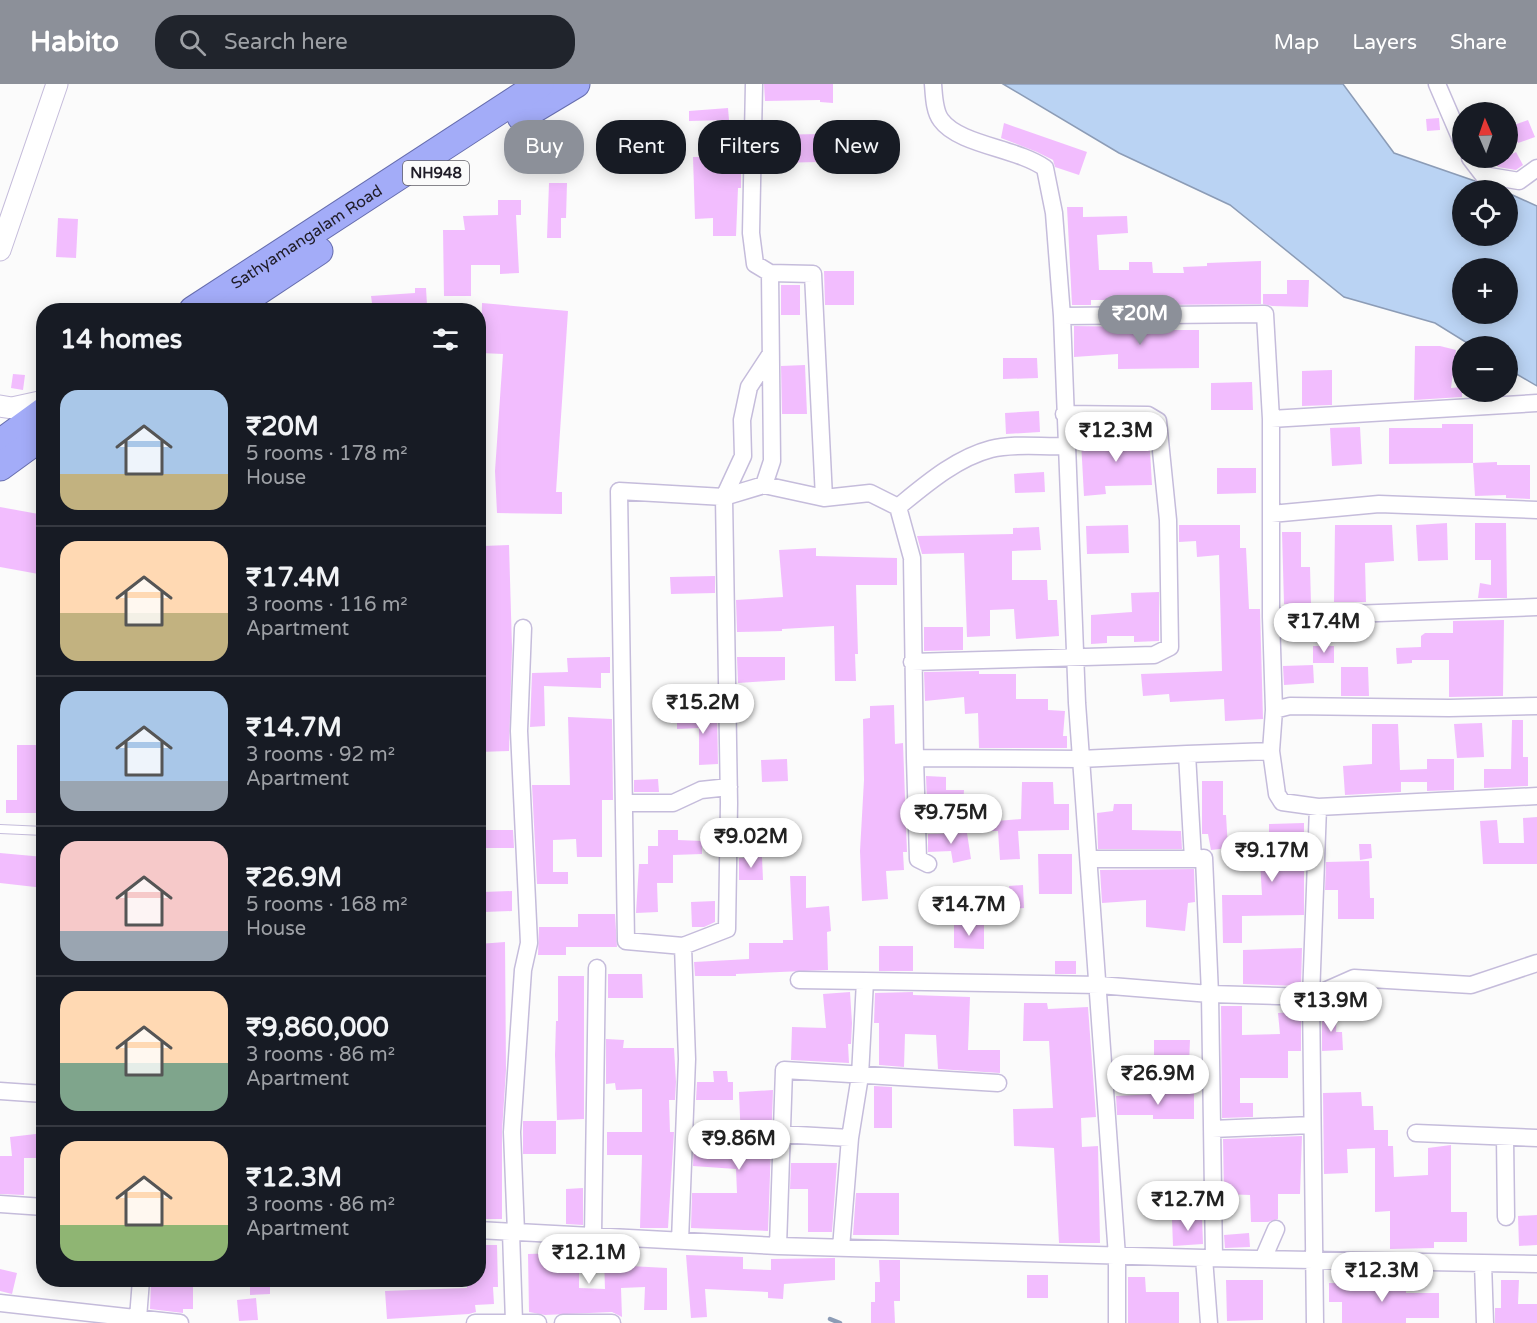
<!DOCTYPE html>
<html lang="en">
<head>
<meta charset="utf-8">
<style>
  body { margin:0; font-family:"Varela Round",sans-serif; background:#20242c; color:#f1f3f6; height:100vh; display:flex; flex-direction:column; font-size:22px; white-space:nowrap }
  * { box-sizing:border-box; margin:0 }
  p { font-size:20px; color:#9ea1a6 }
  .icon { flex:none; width:33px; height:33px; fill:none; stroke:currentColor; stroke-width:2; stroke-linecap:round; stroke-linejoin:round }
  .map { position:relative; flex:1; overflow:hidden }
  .panel { position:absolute; left:36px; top:219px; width:450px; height:984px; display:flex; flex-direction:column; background:#171b24; border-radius:24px; box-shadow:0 3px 15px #0003 }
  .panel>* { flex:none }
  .top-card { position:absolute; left:504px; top:36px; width:570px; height:54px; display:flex; gap:12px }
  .needle { width:39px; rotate:358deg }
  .buttons { position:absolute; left:1452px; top:18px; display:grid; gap:12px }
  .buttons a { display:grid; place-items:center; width:66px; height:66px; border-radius:50%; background:#171b24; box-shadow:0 3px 15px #0003; font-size:30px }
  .price { position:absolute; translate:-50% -51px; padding:0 14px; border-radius:21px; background:#fff; color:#222; font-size:20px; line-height:39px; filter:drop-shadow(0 2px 3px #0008) }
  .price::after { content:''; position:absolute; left:50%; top:36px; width:18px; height:14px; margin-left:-9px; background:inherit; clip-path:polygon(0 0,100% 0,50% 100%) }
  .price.selected { background:#8c9099; color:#fff }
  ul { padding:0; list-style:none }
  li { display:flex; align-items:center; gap:18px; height:150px; padding:0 24px }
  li+li { border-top:2px solid #363941 }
  li span { display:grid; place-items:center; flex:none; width:168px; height:120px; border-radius:18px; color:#555 }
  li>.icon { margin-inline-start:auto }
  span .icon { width:72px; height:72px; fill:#fffc; stroke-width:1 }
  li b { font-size:26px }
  h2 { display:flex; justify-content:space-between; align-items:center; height:72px; padding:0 24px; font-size:26px }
  .tag { padding:0 21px; border-radius:24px; background:#171b24; box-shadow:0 3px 15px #0003; font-size:21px; line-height:54px }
  .tag.selected { background:#8c9099; color:#fff }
  header { display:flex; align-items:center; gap:36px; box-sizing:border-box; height:84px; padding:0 30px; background:#8c9099; color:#fff }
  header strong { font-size:28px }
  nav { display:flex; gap:33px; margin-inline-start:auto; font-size:21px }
  .search { width:420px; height:54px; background:#20242c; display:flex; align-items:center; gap:15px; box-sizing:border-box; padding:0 21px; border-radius:24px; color:#9ea1a6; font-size:22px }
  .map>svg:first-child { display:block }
</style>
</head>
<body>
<header>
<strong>Habito</strong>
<div class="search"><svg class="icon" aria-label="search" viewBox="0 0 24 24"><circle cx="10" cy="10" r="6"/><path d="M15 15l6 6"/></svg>Search here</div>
<nav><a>Map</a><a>Layers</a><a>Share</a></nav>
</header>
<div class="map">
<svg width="1537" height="1239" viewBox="0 0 1537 1239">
  <rect width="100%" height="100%" fill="#fbfbfb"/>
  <path fill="#bad3f3" stroke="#8c9cb6" stroke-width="1.5" fill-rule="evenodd" d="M1003,0H1343L1394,69L1501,106H1462V152H1508V109L1537,122V302L1508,285V262H1472L1435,239L1344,213L1230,121L1119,69ZM1462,184H1508V230H1462Z"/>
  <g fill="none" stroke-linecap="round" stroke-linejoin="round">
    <path stroke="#8c9cb6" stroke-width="4.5" d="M830,1235L840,1239"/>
  </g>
  <path fill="#f2bdfe" d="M764,0H833V19L820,18V16L765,17Z
    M728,24L729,36L689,37V27Z
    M1439,34L1440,46L1427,47L1426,35Z
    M1528,36L1535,53L1518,59L1511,42Z
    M1004,39L1087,68L1079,91L1055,83L1053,76L1037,68L1001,54Z
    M820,50V78L770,79V51Z
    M1516,68L1523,81L1516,86L1498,83L1495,79Z
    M741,72V104H738L736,152H713V134L695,135L693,73Z
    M549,99H567L566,134H561V154H547Z
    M498,116H521V131H516L519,189L500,190V181H471V212H444L443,146H465L463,132L498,131Z
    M1067,123H1083V133L1127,132L1128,149L1097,151L1099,186H1129V178H1152L1153,189H1184L1183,183L1207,182V179L1261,177V220L1154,221L1129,219V216H1091V221H1072Z
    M58,134L78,135L76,174L56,173Z
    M824,187H854V221H825Z
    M1287,196H1309L1308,223L1272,222L1263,220V210H1287Z
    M781,201H800V231H781Z
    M415,204H426L427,221L373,226L371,212L415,209Z
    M482,219L568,227L556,408H562V430L497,429L495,387L503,270L481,269Z
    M1074,242L1143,243V246H1199V284L1118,285V270L1074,273Z
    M1415,262H1440L1456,266L1451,304L1462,303V313L1414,316Z
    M1003,274H1037L1038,294L1003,295Z
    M805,281L807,330H782L781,282Z
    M1332,286V321L1302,322V287Z
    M13,290L25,291L23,306L11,304Z
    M1252,298L1253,326H1211V299Z
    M1039,327L1040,348L1006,350L1005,329Z
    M1442,340H1473V379L1389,380V344H1442Z
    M1360,343L1362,380L1332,382L1330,344Z
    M1124,350H1149L1152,401L1105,402L1106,410L1084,412L1081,357L1124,355Z
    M1497,378V381H1530V415L1506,414V411L1475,412L1473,379Z
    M1217,384H1256V409L1217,410Z
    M1044,388L1045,408L1015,409L1014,390Z
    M0,423L44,431V491L0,483Z
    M1447,439L1448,476L1418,477L1416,441Z
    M1475,439H1506L1507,514H1478L1480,499L1491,501V476H1475Z
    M1128,441L1129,469L1087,470L1086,442Z
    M1179,441H1240V464H1246L1249,525H1260L1263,635L1225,637L1224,615L1170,618L1169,610L1143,612L1141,590L1222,587L1219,471L1197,473L1196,457L1179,458Z
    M1335,441H1392L1394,477L1365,479L1366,518H1334Z
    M1039,443L1041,466L1012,467V496H1047L1048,516H1057L1059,552L1016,555L1014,525L990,526V552L967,553L964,469L922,470L917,452L1013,450V444Z
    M1282,448H1301V483H1310L1311,520H1284Z
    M509,461L512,564L509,667L478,668V582L486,581L483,462Z
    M816,464V472L897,474V501H856L858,570H855L856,597H835L834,542L782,545V547L737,548L736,516L783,513L779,466Z
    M715,492V509L671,510L670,493Z
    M1159,508V557L1134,558V552H1107V559L1091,560V531L1132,528L1131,509Z
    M1504,536L1503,612L1449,613V576H1412V579L1397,580L1396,564L1421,563V552L1425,549H1453V537Z
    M924,543H963V566L924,567Z
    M1313,562H1334V579H1313Z
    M610,573V589H601V604L544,602L545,642L530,643L532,589L568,588L567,574Z
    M737,573H785V596L738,599Z
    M1313,581L1314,599L1284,601L1283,582Z
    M1341,583H1368L1369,612H1341Z
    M979,587V590H1016V615H1048V626L1065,627L1063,652H1067V664H979L978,629L965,630L964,613L925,617L924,588Z
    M894,621L895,660L903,659L907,768H903L904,786L886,787L888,815L862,817L860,767L864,696L863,635L870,634V622Z
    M717,629L718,680L699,681V644L677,645V630Z
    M568,633L612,635L613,716H602V773H577L576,755L553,756V788H568V800H537L532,701H570Z
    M1512,636H1523V673H1528V702L1484,704V685H1511Z
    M1482,639L1484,673L1457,674L1454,640Z
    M1372,640H1398L1400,686L1427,685V675H1454V706L1427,707V698H1401V708L1345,711L1343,682L1372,680Z
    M17,661H44V729H6V716H17Z
    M787,675L788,697L762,698L761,676Z
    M926,692L946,693V706H964L963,722L927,720Z
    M658,695L659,708H634V696Z
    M1202,697H1223V731H1226L1228,764L1211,766L1208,750H1202Z
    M1022,698H1053L1054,720H1069V746L1018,747L1020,775L1000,776L998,747H985L984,738L1021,735Z
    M1114,720H1132V746L1181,747L1182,765H1098L1097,729L1113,727Z
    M1537,733V780H1483L1480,737L1497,736L1499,759H1524L1523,734Z
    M1304,739V831L1242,832V859H1223L1222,811H1262L1260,777H1269V740Z
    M478,746H513L514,764H478Z
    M658,746H678V756L702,757V770L673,771V799H657L658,828L636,829L639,780H648V762H658Z
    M967,749L971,775L953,779L951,767L928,768V750Z
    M1359,760H1371L1372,774L1360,776Z
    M0,769L44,773V804L0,799Z
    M1038,770H1072V810H1039Z
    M762,773L763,796H739V774Z
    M1369,777L1370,814H1374V835H1338V806H1325L1326,778Z
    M1194,785L1195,818L1188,819L1185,847L1146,843V816L1102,819L1100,786Z
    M790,792H806V824L829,822L831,847L827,848L828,886L736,890V892H695L694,878L749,875V859H783V856H793Z
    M1023,801L1024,824L1008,825V836H993V810H1010L1009,802Z
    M947,806L950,835L927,837L924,808Z
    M512,807V827L484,828L483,808Z
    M715,817V838L704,843H692L691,818Z
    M578,830H615L617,863H566V871H538L539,843H578Z
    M954,841H984V865L954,864Z
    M505,858L506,986L502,1047V1135H478V898H481L479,860Z
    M879,862H913V887H879Z
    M1302,864L1301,902L1243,900V866Z
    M1055,877H1076V890H1055Z
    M608,890H642L643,914H608Z
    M558,892H584V1035L557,1036L555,971L556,937H558Z
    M850,908L852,939L851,960H848L849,979L791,976L792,943L826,944L823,910Z
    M913,908V911L970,913L968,966H1000V989L938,985L936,951H932L905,950L904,983L879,981V939H874L875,909Z
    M1024,919H1047L1048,925L1088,923L1096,1033L1081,1034L1082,1063L1098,1062L1100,1159H1059L1054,1064L1014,1062L1013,1025L1053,1024L1049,957H1023Z
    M1221,922H1242V951L1280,950L1278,929L1301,928V967H1288V994H1240V1019H1253V1033L1222,1034Z
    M1322,927L1337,928L1336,948H1342L1343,966L1322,967Z
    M606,955L624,956L623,964H674L676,998L675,1016H669L670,1048H674L668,1144H640L642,1071H607V1048H642V1005L616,1006L615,999L606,1000Z
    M1154,956H1190L1189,980L1154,979Z
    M713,987H727L728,998H733V1016H696L697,998H714Z
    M874,1002L892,1003V1044H874Z
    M773,1006L768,1147L691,1144L692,1109H737L736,1085L693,1082L694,1055L741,1058L739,1008Z
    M1194,1008V1035H1153V1031H1117L1116,1012Z
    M1361,1008L1362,1022H1373L1374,1046H1388V1062H1393L1394,1093L1428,1091V1064L1451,1061V1128H1467V1158H1434V1164L1390,1165V1127L1375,1128V1064L1347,1065L1348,1089L1324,1090L1323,1009Z
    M523,1037H556V1070H523Z
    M44,1049V1074H24V1111L0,1110V1072H12L10,1053Z
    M1302,1052L1300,1110H1278V1135L1268,1138H1251L1250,1111L1224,1110L1223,1055Z
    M791,1079H837L832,1148H808V1105H790Z
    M583,1104V1141L566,1140V1105Z
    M856,1109H899V1151H853Z
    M1537,1131V1161L1519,1162L1518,1132Z
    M1202,1133L1203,1160L1173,1162L1172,1135Z
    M1249,1149L1250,1163L1225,1164L1224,1151Z
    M478,1161H497L498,1203H493L494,1220L475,1221L476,1228L469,1230L387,1235L385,1207L467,1204V1196H478Z
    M566,1161L579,1162V1204L605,1205L604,1174L630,1173V1182L667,1184V1226H644L645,1203L621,1204L622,1233L612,1228L545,1231L529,1228L528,1170L562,1169V1164H566Z
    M686,1171L743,1173V1185L771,1186V1175L835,1174V1196L784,1200L783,1215L768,1214V1208L705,1205L707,1233L691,1234Z
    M879,1176H900V1217H894L895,1239H871V1218H875V1198H880Z
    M0,1185L17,1189L12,1210L0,1207Z
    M1027,1191H1048V1214H1027Z
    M1128,1193H1145L1146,1208H1179V1239H1128Z
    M151,1196H193V1225H183V1229L150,1225Z
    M250,1196H270V1210L250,1211Z
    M1226,1196H1263V1236L1227,1237Z
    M1501,1196H1519L1518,1220H1537V1239H1495V1224H1501Z
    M1329,1199L1406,1201V1209H1439V1234H1406V1239H1342V1218H1329Z
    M256,1214L258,1236L239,1237L237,1216Z"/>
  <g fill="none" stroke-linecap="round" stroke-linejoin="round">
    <g stroke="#c5bcdb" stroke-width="10">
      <path id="service" d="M0,745L44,747"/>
    </g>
    <g stroke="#c5bcdb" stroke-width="19">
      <path id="minor" d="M754,0L751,149L755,180L770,189L813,190L824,414
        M933,0C934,11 934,27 941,36C959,61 1017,64 1045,84L1054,129L1062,232L1077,619L1117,1172V1239
        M1437,0L1462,58
        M1470,74L1483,91L1519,97L1537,84
        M1062,232L1265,230L1271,335V430L1379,420L1537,426
        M770,271L749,303L742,336L743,372L724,413L729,719L727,845L683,862L626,857L619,407L724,413L764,401L824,414L870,409L898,423L912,474L915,674
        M1271,335L1537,319
        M764,401L772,377L770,189
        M898,423C925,401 956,374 991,365C1013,359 1042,363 1065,362
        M1271,430V533
        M912,578L1154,571L1170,563L1168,436L1158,337L1148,331L1064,330
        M1274,626L1290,622L1449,624L1537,622
        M1271,667L1277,710L1282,718L1318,723L1537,712
        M1187,670L1271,667L1274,626L1271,533L1537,523
        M624,719H673L701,706L729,703
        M1318,723L1311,913L1354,894L1471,901L1537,879
        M1090,775H1193
        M928,780L918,775L915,674L1080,675L1187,670L1193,775L1204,774L1210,910L1311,913L1315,1239
        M799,896L865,897
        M0,1007L44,1010
        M1212,1045L1312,1041
        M1416,1049L1537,1054
        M780,1050L850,1054
        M1505,1053L1506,1133
        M0,1120L44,1123
        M478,1146L778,1162L1204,1174L1537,1180
        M511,1148L514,1238
        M516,1148L512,1048L523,886L529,859L519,647L523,544
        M593,1152L597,884
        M680,1157L687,975L683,862
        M778,1162L784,986L998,999
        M841,1164L850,1054L860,992L865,897L1099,901L1210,910L1214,1174
        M1204,1174L1209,1239
        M1263,1175L1276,1145
        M1483,1179L1485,1239
        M0,1219L180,1239
        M138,1234L141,1196
        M475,1239H538
        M563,1239H612"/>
    </g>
    <g stroke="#c5bcdb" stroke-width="23">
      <path id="tertiary" d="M0,166L57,0
        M0,322L12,324L44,317"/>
    </g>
    <g stroke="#666dae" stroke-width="29">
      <g id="trunk">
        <path d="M521,33L576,0"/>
        <path id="s1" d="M193,226L540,0"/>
        <path d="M230,226L319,167"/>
        <path d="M0,359L44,327"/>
        <path d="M0,383L44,351"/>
      </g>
    </g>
    <use href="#service" stroke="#fff" stroke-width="8"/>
    <use href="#minor" stroke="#fff" stroke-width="16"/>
    <use href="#tertiary" stroke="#fff" stroke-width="21"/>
    <use href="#trunk" stroke="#a3acf8" stroke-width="27"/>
  </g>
  <g text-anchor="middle" stroke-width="4.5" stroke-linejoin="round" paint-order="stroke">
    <rect fill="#fbfbfb" stroke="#615f67" stroke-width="1.5" x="403" y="77" width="66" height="24" rx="4.5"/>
    <g font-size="15" font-weight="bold" fill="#1f1c27">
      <text x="436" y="94">NH948</text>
    </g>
    <g font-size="16" fill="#1f1c27" stroke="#fbfbfb">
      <text dy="6" stroke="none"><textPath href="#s1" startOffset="135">Sathyamangalam Road</textPath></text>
    </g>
  </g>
</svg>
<div class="buttons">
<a><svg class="needle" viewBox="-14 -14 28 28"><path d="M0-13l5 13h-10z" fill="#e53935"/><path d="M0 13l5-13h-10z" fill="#9ea1a6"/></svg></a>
<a><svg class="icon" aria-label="locate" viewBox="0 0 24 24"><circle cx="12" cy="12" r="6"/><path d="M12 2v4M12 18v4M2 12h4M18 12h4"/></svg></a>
<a>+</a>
<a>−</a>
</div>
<b class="price selected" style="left:1140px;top:262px">₹20M</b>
<b class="price" style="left:1116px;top:379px">₹12.3M</b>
<b class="price" style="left:1324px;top:570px">₹17.4M</b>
<b class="price" style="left:703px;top:651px">₹15.2M</b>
<b class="price" style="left:951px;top:761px">₹9.75M</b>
<b class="price" style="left:751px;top:785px">₹9.02M</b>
<b class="price" style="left:1272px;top:799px">₹9.17M</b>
<b class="price" style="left:969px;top:853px">₹14.7M</b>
<b class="price" style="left:1331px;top:949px">₹13.9M</b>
<b class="price" style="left:1158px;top:1022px">₹26.9M</b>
<b class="price" style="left:739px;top:1087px">₹9.86M</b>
<b class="price" style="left:1188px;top:1148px">₹12.7M</b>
<b class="price" style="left:589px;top:1201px">₹12.1M</b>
<b class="price" style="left:1382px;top:1219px">₹12.3M</b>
<div class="top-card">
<a class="tag selected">Buy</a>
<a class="tag">Rent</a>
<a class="tag">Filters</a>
<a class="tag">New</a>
</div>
<section class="panel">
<h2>14 homes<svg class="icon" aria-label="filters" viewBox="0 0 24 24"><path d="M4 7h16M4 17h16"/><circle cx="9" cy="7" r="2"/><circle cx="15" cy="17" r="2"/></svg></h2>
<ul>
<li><span style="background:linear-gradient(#a9c7e8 70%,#c2b280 0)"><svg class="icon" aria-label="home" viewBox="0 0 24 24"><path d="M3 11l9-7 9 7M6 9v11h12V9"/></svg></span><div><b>₹20M</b><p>5 rooms · 178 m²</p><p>House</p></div></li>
<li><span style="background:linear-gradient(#ffd9b3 60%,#c2b280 0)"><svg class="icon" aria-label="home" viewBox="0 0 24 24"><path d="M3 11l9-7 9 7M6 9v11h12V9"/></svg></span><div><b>₹17.4M</b><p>3 rooms · 116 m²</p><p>Apartment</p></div></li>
<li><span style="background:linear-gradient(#a9c7e8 75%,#9aa5b1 0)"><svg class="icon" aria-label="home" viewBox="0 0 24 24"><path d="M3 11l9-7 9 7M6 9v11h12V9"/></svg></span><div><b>₹14.7M</b><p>3 rooms · 92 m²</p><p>Apartment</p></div></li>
<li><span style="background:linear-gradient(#f6c9c9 75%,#9aa5b1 0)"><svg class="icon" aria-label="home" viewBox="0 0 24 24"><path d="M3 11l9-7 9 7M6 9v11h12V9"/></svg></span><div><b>₹26.9M</b><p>5 rooms · 168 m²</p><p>House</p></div></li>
<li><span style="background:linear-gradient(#ffd9b3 60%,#7fa58c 0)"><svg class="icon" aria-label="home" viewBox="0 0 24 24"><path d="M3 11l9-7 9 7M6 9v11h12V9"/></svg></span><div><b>₹9,860,000</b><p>3 rooms · 86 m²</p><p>Apartment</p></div></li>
<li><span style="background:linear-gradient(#ffd9b3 70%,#8fb573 0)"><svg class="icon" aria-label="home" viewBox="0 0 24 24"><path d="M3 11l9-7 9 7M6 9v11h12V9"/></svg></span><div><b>₹12.3M</b><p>3 rooms · 86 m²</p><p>Apartment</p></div></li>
</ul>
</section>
</div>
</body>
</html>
